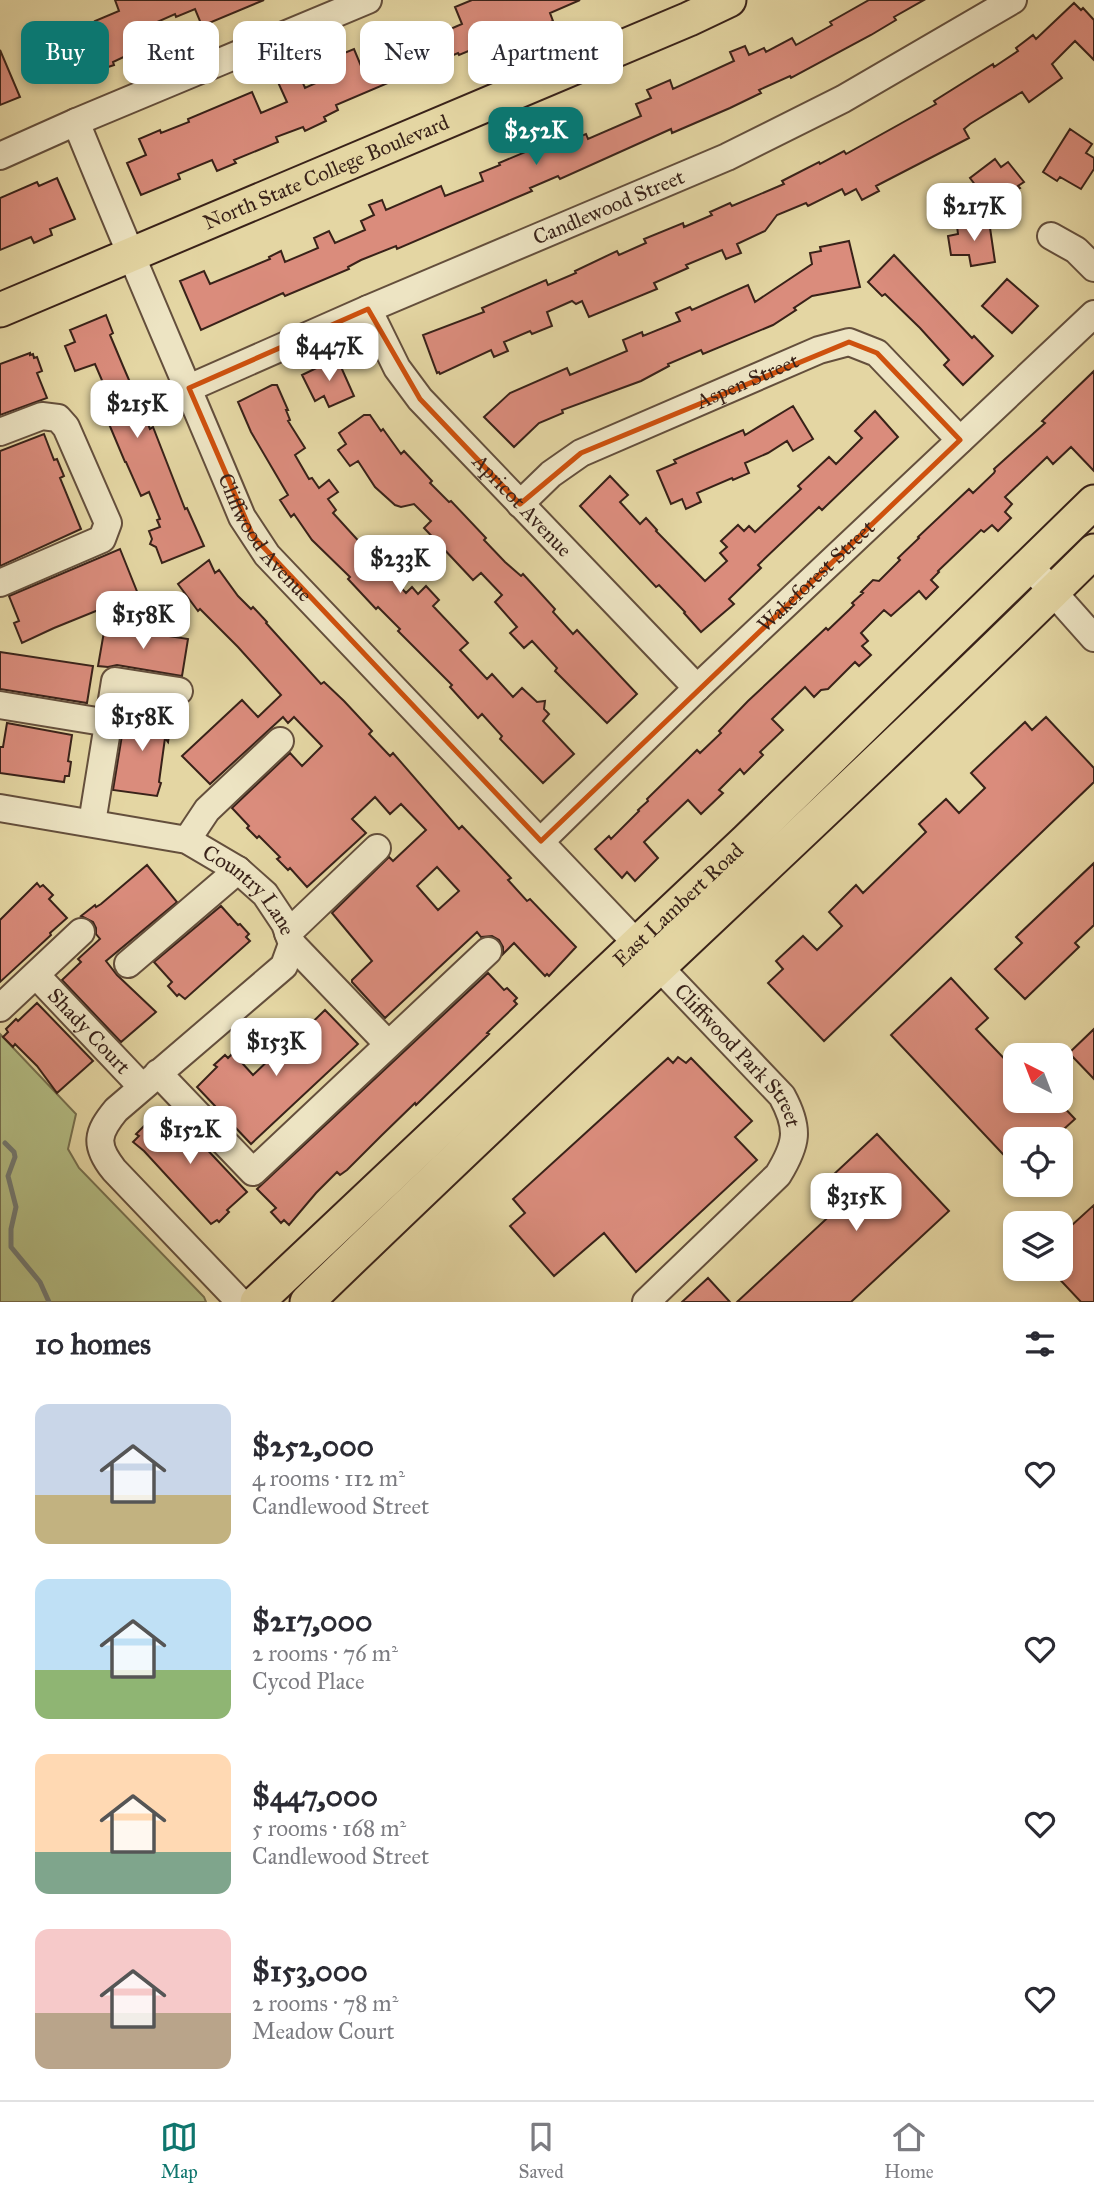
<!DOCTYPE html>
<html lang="en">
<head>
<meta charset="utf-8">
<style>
  body { margin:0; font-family:"IM FELL Great Primer",serif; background:#f2f2f3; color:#2b2b33; height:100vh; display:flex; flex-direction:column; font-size:26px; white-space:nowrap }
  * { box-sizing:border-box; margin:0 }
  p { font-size:23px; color:#7c7c81 }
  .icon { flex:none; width:38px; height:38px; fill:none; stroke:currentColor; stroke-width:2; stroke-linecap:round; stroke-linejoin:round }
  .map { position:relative; height:1302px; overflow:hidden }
  .drawer { display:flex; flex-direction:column; background:#fff; flex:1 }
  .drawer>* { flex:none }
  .hud { position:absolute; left:21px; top:21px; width:700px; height:63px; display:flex; gap:14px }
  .needle { width:46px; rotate:318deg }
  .controls { position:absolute; left:1003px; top:1043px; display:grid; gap:14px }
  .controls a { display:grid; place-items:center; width:70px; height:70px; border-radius:14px; background:#fff; box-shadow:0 4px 10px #0003; font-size:35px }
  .price { position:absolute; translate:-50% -60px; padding:0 16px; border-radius:14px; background:#fff; color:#222; font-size:23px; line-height:46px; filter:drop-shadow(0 2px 4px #0008) }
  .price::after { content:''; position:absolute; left:50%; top:42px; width:21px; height:16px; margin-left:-10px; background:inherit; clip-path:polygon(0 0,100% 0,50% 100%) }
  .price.selected { background:#0f766e; color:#fff }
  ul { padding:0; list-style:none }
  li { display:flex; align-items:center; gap:21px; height:175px; padding:0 35px }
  li span { display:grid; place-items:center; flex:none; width:196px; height:140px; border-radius:14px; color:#555 }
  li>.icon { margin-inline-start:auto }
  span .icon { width:84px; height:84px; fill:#fffc; stroke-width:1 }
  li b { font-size:30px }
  h2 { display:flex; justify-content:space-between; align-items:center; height:84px; padding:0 35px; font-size:30px }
  .pill { padding:0 24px; border-radius:14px; background:#fff; box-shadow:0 4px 10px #0003; font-size:24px; line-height:63px }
  .pill.selected { background:#0f766e; color:#fff }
  .tab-bar { display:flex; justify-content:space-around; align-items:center; height:98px; border-top:2px solid #e1e1e2; background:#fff; font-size:19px; color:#7c7c81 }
  .tab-bar a { display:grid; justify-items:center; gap:4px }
  .tab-bar .selected { color:#0f766e }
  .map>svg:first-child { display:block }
</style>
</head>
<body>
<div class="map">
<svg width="1094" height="1302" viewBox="0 0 1094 1302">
  <rect width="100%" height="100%" fill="#e4d6a3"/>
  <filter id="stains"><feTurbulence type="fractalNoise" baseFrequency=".00286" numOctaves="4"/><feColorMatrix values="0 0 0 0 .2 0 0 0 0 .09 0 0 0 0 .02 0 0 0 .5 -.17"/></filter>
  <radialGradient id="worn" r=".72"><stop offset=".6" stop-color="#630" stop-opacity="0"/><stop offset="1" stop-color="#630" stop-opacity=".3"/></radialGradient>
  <path fill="#b4be85" stroke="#76704f" stroke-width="2" d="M0,1034L76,1114L68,1149L79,1168L204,1297L206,1302H0Z"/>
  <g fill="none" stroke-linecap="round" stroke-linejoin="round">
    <path stroke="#737b74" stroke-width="5" d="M5,1143L14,1152L15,1157L8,1176L16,1207L11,1229V1247L40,1282L49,1302"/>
  </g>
  <path fill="#da8c7c" stroke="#392219" stroke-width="2" fill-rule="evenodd" d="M115,0H264L202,26L195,9L176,17L175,14L148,26L155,42L113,62L114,65L102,69L103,71L74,81L63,57L101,41L100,39L103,38L95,21L119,11Z
    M472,0H580L550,13L553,21L514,37L512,33L459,55L458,53L336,105L338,110L324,117L326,121L305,131L303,127L276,137L278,142L234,160L236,163L217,171L212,160L178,174L180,179L141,195L127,163L146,155L139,139L160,130L161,133L189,122L188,119L252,92L261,113L287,102L277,80L298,71L305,88L338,73L332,58L354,49L361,66L389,54L382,38L413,25L422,46L450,34L448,30L462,24L455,7Z
    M869,0H924L894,17L896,20L871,35L791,78L790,76L759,90L761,93L730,108L672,133L671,129L560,179L558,176L530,188L532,191L513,199L397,249L396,246L361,260L348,267L349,269L285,296L283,293L201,330L180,281L204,271L210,284L270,259L269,257L281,251L285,262L318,248L314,238L329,231L335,243L365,230L361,221L374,215L369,205L382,200L386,210L441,186L445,196L483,181L480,173L500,165L499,163L537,147L539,153L586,134L588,139L641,116L636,104L651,98L647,90L670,80L673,89L734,61L730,52L745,46L749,55L764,48L766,52L792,38L796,45L832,25L830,22Z
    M1074,3L1081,10L1083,8L1094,20V60L1075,41L1052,64L1062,78L1029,102L1022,92L970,124L964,129L969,138L876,186L879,191L862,200L856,189L845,195L842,189L808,206L806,203L777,215L765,231L737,244L741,253L726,259L722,250L686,265L688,268L654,283L657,289L589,317L582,301L576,304L572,301L547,312L552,326L532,334L530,331L504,342L508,351L494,357L491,350L440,374L439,372L437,373L423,335L484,312L482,308L546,280L548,285L576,273L575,271L617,251L619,255L646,243L644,239L683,223L684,227L712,215L710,212L730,203L732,206L784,184L782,181L819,162L820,164L844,151L846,154L936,104L934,101L993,64L994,67L1018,51L1016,48L1033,35L1036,39Z
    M0,50L20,97L0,105Z
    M1070,129L1092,144L1086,153L1094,158V169L1081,189L1060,177L1057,181L1043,172Z
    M995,159L1001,167L1008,162L1024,182L1018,186L1020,188L1010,195L1012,198L995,211L970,178Z
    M57,178L75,219L50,229L52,235L34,243L31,237L0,250V198L37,182L39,186Z
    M989,221L995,262L971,266L969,255H951L948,236L958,234L957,226Z
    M849,241L860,287L812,296L794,308L796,310L773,325L703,354L701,350L668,364L669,366L641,381L562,410L563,413L539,423L514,447L484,417L510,393L567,368L570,375L627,351L623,340L642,332L643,336L680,321L676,313L690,307L692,310L748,285L755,302L812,264L810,253L821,251L820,247Z
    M894,255L972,338L974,336L993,356L963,385L944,365L949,360L920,328L885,294L882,296L868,282Z
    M1007,279L1038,306L1012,333L982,306Z
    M106,315L113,333L110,335L123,366L150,429L153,427L185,509L187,508L204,546L162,563L156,547L150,544L152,539L149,531L160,527L157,520L160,519L149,492L141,496L126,462H125L109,424L119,420L95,364L75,371L65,346L75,342L70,330Z
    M30,353V355L33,354L34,358L37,357L42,371L37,373L47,398L0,415V364Z
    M337,358L354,396L329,407L324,396L315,401L302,375Z
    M1094,371V471L1071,447L1053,464L1047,457L1005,497L1012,504L1005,512L1011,518L998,531L992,525L984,532L981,530L938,571L939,572L931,580L938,587L926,599L919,591L891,616L884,610L861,633L868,641L862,646L871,655L859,666L855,662L828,689L821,690L814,697L805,687L772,719L783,730L760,752L763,755L744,774L740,769L719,790L723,793L701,814L688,800L644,842L658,858L635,881L627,872L622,878L595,849L609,836L611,839L639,811L638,810L648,801L647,799L697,750L700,753L721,733L719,731L748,701L826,628L828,630L849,610L854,605L852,603L863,593L861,592L873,580L879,581L900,560L898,558L919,538L918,537L969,489L973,493L994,473L995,471L994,469L1045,423L1042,421Z
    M272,385H277L288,410H286L290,420L288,421L305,448L295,455L309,479L312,478L319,488L329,480L338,492L328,499L336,510L333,513L406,593L412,587L418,594L426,586L439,600L433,606L468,643L460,650L487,679L492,674L513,697L522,688L537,702L545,701L544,709L549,714L543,721L574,754L543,783L500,739L502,736L482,714L478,718L450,687L452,685L398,631L400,629L378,607L376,609L348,579L350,577L312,540L294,514L291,517L280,500L288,495L251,432L238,402Z
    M793,406L813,439L793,451L787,441L768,453L745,463L749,473L733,480L732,478L697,493L701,502L686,509L682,499L671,504L657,471L676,463L674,460L743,430L745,435Z
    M875,411L898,437L822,510L819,507L758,565L761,568L729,599L734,604L701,632L684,613L685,612L659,585L656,587L580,506L610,476L628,495L620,502L640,524L646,518L657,530L656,531L705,581L727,561L720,553L727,547L721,541L738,525L744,531L749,526L755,532L801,489L798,486L829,457L836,464L862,438L855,431Z
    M364,415H370L381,431L383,429L401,454L404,451L432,481L430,483L449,502L451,501L486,538L484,540L505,562L521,576L523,574L534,586L555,609L553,612L573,634L577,630L637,694L607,723L555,671L557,668L532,641L524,648L510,633L517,627L495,602L502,595L481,573L473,580L424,528L431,521L414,504L401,507L395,505L375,487L358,461L350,466L338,450L346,444L339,433Z
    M44,434L54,460L57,459L64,476L60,478L81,529L0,566V451Z
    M120,549L138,594L54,628L22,643L14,623L19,621L9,596Z
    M209,560L215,573L219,570L238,596L251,609L253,607L267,622L266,623L321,684L324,682L344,701L372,731L369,734L390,756L393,753L459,829L462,826L481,846L511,878L508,880L527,901L530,899L576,947L549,976L547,974L545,976L514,943L503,954V947L499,940L492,936L481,937L477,932L385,1018L352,982V980L372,961L332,913L389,857L393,861L426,830L401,804L390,814L375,797L352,819L366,833L307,887L290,868L288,870L277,859L280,857L259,836L257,838L247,828L249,826L232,808L290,753L302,766L322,746L294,717L288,723L283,717L210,784L182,756L242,700L258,717L281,695L238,647L200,609L198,611L178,584ZM437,867L459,891L438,910L417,886Z
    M105,626L188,639L182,676L117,665L108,667L98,666Z
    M0,652L93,666L87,703L0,689Z
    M151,710L165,713L164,717L172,719L168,742L165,738L159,782L161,783L157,796L113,790L126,711L150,715Z
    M1046,717L1094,768V782L824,1041L768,983L783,969L776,961L803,936L817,950L842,926L829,912L856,885L863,893L897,860L926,832L919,824L946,799L959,813L985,788L971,773L1025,722L1032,730Z
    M7,723L72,735L68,761L71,762L69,776H65L64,782L0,773V747H3Z
    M1094,863V925L1075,943L1079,947L1025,999L995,969L1022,943L1016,937Z
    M147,865L177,902L106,961L117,975L156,1012L121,1042L62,980L81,962L78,959L100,939L96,934V928L93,922L81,916L95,905L96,907L101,904Z
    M37,883L40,887L43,885L53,895L49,899L67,918L50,933L51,935L0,982V920Z
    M221,906L238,925L240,924L249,934L246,937L250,941L185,999L179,994L177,996L168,986L172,982L154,962Z
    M488,973L504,990L507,988L517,998L514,1001L517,1004L487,1033L489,1034L416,1105L415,1103L381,1136L347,1170L340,1175L337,1172L316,1193L289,1225L284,1220L281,1223L271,1212L276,1208L257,1189Z
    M951,978L988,1018L976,1029L1015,1070V1101H1058L1075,1119L1053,1139H1015V1167L891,1035Z
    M37,1003L93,1061L57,1093L37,1066L15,1044L13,1047L3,1037L8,1032L6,1029L16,1019L18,1021Z
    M325,1010L358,1044L251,1144L197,1087L217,1067L214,1065L225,1055L228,1058L233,1053L253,1075L276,1053L278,1055L292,1042Z
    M1094,1029V1079L1069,1053Z
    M678,1057L686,1063L691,1058L752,1121L735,1137L757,1160L636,1272L604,1233L554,1276L510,1226L525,1213L513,1199L668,1058L673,1063Z
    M168,1108L247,1192L227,1210L229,1212L219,1222L217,1220L211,1224L144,1151L133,1142L139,1136L136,1134L146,1124L149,1126Z
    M877,1134L949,1211L851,1302H737L851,1196L832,1176Z
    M1094,1205V1302H1081L1050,1269H1060V1236Z
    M708,1278L730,1302H682Z"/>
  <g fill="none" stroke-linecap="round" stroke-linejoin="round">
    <g stroke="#644f3c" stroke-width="30">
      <g id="minor">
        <path id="s1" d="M76,122C130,255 187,385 242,517L267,555L782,1096C800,1129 797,1144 778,1175L646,1302"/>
        <path d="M0,156L76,122L368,0"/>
        <path d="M1051,236L1076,250L1094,268"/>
        <path id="s2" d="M368,309L397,368L420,399L697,688"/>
        <path id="s3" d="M189,388L368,309L727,157L843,99L1013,0"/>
        <path d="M0,432L42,416L58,418L66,427L108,523L102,539L0,583"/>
        <path id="s4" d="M520,504L551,474L581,453L819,350L849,342L877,353L960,440"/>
        <path d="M1029,565L1094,638"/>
        <path d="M0,705L109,723"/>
        <path id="s5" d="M0,808L187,840L238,870L265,894L285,924L292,944L284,966L116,1110C97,1133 94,1145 114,1170L240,1302"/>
        <path d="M92,823L115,681L179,691"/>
        <path d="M187,840L207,810L280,741"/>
        <path id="s6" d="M541,841L697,688L1094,314"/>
        <path d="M288,933L377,848"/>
        <path d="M292,944L388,1044"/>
        <path d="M128,964L238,870"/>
        <path id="s7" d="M36,975L142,1087"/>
        <path d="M0,1008L81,932"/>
        <path d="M158,1073L253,1172L488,951"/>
      </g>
    </g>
    <g stroke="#392219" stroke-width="37">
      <g id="major">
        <path id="s8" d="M0,310L689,19L729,0"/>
        <path id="s9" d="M257,1302L747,840L1094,502"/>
        <path d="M307,1302C567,1049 836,806 1094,551"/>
      </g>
    </g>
    <use href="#minor" stroke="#ede4c3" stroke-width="26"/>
    <use href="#major" stroke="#e4d6a3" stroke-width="33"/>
  </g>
  <path fill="none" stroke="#ce510e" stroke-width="5" stroke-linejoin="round" d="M368,309L420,399L520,504L581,453L849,342L877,353L960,440L541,841L253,536L189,388Z"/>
  <g text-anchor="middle" stroke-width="5" stroke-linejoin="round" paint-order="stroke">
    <g font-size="21" fill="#392219" stroke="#ede4c3">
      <text dy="7" stroke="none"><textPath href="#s8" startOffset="354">North State College Boulevard</textPath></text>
      <text dy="7" stroke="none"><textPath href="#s3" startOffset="457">Candlewood Street</textPath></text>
      <text dy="7" stroke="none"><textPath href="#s4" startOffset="261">Aspen Street</textPath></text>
      <text dy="7" stroke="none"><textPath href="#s2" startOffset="252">Apricot Avenue</textPath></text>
      <text dy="7" stroke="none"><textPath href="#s1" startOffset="458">Cliffwood Avenue</textPath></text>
      <text dy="7" stroke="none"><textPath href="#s6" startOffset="382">Wakeforest Street</textPath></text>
      <text dy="7" stroke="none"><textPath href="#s5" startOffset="271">Country Lane</textPath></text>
      <text dy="7" stroke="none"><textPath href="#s9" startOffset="579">East Lambert Road</textPath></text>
      <text dy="7" stroke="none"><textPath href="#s7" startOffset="77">Shady Court</textPath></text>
      <text dy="7" stroke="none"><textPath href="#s1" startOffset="1162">Cliffwood Park Street</textPath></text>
    </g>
  </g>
  <rect width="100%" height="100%" filter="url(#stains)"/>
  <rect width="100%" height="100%" fill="url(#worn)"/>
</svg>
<div class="controls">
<a><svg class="needle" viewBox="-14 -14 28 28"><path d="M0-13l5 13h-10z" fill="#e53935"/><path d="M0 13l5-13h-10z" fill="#7c7c81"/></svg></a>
<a><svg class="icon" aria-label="locate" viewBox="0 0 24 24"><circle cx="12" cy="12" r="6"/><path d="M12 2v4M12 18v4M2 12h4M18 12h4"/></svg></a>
<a><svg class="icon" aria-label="layers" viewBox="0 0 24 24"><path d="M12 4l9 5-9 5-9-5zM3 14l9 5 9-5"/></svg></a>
</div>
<b class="price selected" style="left:536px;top:167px">$252K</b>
<b class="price" style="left:974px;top:243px">$217K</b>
<b class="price" style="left:329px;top:383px">$447K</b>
<b class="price" style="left:137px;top:440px">$215K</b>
<b class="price" style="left:400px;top:595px">$233K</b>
<b class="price" style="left:143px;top:651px">$158K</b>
<b class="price" style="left:142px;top:753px">$158K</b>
<b class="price" style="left:276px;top:1078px">$153K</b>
<b class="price" style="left:190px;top:1166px">$152K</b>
<b class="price" style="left:856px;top:1233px">$315K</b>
<div class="hud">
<a class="pill selected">Buy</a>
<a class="pill">Rent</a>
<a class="pill">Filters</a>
<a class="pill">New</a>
<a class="pill">Apartment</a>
</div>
</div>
<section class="drawer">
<h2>10 homes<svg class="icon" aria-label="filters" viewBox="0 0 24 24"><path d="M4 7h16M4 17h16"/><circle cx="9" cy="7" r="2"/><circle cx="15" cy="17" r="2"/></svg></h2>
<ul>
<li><span style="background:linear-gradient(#c9d6e8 65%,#c2b280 0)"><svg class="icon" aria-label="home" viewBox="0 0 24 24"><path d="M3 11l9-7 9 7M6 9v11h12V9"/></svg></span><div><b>$252,000</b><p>4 rooms · 112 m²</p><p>Candlewood Street</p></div><svg class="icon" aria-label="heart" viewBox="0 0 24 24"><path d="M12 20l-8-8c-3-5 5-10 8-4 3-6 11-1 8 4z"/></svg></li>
<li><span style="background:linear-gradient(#bfe0f5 65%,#8fb573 0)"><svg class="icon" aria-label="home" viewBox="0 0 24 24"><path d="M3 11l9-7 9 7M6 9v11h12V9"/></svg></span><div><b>$217,000</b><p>2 rooms · 76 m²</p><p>Cycod Place</p></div><svg class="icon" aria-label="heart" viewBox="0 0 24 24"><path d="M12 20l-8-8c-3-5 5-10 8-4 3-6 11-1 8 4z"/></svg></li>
<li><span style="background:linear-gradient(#ffd9b3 70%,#7fa58c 0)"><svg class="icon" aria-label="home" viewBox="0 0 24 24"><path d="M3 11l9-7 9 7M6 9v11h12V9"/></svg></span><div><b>$447,000</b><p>5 rooms · 168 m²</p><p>Candlewood Street</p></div><svg class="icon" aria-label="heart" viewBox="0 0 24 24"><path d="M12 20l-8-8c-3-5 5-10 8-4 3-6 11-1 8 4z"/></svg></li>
<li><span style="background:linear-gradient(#f6c9c9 60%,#b9a48a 0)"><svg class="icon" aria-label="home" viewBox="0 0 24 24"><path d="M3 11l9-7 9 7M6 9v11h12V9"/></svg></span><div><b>$153,000</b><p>2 rooms · 78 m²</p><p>Meadow Court</p></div><svg class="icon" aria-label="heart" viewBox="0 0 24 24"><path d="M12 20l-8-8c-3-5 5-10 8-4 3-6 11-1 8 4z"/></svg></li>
</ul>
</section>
<nav class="tab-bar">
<a class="selected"><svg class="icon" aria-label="map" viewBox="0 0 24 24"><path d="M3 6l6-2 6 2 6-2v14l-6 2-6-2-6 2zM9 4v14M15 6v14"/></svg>Map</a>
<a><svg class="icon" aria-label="saved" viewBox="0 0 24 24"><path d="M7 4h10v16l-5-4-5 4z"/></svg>Saved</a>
<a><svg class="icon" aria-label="home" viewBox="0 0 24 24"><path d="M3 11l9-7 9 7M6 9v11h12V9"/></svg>Home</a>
</nav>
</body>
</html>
